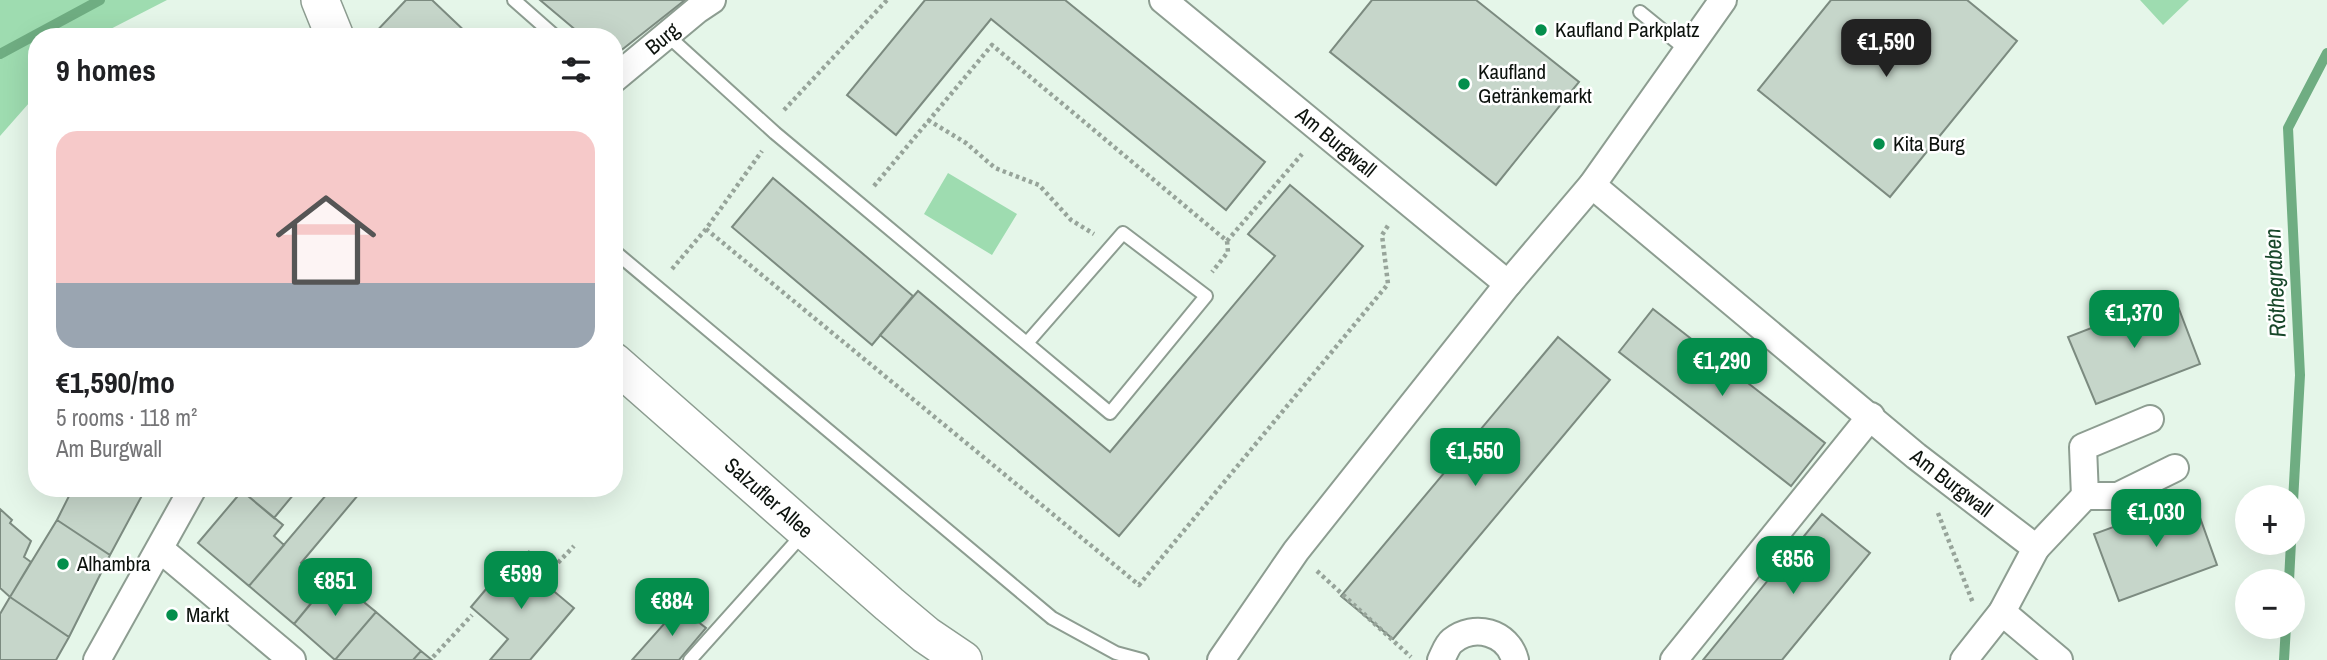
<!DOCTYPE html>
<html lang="en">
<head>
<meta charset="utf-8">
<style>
  body { margin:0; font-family:"Archivo Narrow",sans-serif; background:#f6f6f6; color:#202124; height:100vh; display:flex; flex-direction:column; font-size:26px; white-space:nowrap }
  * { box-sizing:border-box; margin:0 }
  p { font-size:23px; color:#757577 }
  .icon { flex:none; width:38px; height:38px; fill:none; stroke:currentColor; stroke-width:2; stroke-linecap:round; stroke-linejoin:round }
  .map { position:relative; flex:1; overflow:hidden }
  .details { position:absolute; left:28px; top:28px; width:595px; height:469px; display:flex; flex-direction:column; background:#fff; border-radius:28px; box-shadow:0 7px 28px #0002 }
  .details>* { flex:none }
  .buttons { position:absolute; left:2235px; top:485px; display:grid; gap:14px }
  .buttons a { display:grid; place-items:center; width:70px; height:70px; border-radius:50%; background:#fff; box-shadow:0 7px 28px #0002; font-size:35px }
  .price { position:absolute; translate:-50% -60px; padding:0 16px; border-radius:14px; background:#048e4c; color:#fff; font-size:23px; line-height:46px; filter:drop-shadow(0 2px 4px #0008) }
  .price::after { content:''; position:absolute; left:50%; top:42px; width:21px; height:16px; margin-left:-10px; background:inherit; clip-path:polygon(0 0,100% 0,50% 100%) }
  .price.on { background:#222; color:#fff }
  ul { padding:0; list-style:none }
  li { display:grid; align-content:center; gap:14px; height:371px; padding:0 28px }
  li span { display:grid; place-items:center; height:217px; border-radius:21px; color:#555 }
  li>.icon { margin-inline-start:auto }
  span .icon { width:126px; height:126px; fill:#fffc; stroke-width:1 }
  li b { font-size:30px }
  h2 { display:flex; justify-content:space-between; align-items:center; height:84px; padding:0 28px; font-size:30px }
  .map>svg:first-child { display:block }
</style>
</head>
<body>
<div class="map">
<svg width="2327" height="660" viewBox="0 0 2327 660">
  <rect width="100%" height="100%" fill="#e5f6e9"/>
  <path fill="#9edcb0" d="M0,0H167L95,37H37V94L0,136Z
    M2140,0H2189L2163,25Z
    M948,173L1017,214L992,255L924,214Z"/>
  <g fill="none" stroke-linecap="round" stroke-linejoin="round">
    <path stroke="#6fad82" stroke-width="10" d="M0,54L100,0
      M2292,520L2300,375L2288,128L2327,53
      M2289,581L2291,542
      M2284,660L2286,626"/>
  </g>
  <path fill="#c6d6ca" stroke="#7c8b80" stroke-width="2" d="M406,0H432L471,37H371Z
    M540,0H685L614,56V37H584Z
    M925,0H1065L1265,162L1226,210L991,19L896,135L847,95Z
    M1372,0H1476L1579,82L1496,185L1330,52Z
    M1831,0H1967L2017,41L1890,197L1758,90Z
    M773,178L913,296L872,345L732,227Z
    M1290,185L1363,246L1119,536L880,335L918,291L1110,452L1275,256L1248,234Z
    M2174,296L2200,364L2096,404L2068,337Z
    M1653,309L1825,443L1791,486L1619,352Z
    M1558,337L1610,380L1393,639L1341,596Z
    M73,488H146L110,555L57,520Z
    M244,488H299L274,518L242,491Z
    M332,488H364L301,563L326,585L294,624L249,586Z
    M242,491L283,525L274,536L284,545L249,586L198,543Z
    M2193,498L2217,565L2119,601L2094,534Z
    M0,509L12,520L10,523L31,541L24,557L31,562L10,597L0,588Z
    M1822,514L1870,553L1782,660H1703Z
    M57,520L110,555L69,637L10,597Z
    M513,557L574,608L530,660H490L508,639L471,607Z
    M333,577L376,612L335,660L294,624Z
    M10,597L69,637L56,660H0V614Z
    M679,607L706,628L679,660H632Z
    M376,612L421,651L413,660H335Z
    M421,651L432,660H413Z"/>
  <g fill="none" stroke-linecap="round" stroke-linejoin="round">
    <g stroke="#8d9d91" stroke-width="16">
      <path id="service" d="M514,0L556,37
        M1640,12L1688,51
        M668,36L775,133L1110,413L1206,296L1123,233L1027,343
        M614,251L1052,618L1116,653L1142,660
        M690,660L803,534"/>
    </g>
    <g stroke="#8d9d91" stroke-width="30">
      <g id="minor">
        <path id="s1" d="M1163,0L1508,284"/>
        <path id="s2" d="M614,79L697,10L712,0"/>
        <path id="s3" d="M1592,185L1916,456L2036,548L2002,612L1964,660"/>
        <path d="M2085,496L2083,447L2150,419"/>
        <path d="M2036,548L2085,496H2118L2175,468"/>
        <path d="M160,549L292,660"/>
        <path d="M2002,612L2059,660"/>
        <path d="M97,660L193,488"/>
        <path d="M1221,660L1296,551L1508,284L1592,185L1723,0"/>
        <path d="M1441,660C1444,654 1447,645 1452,641C1474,623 1508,632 1515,660"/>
        <path d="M1674,660L1871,416"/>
      </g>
    </g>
    <g stroke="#8d9d91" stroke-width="40">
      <g id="secondary">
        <path d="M320,0L335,37"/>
        <path id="s4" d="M614,362L889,604L926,635L963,660"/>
      </g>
    </g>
    <path stroke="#97a49a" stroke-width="4.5" stroke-dasharray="3.5 3.5" stroke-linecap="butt" d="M784,110L887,0
      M928,120L966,143L995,168L1039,185L1071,220L1094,234
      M874,186L992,45L1227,241L1228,252L1212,272
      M706,229L1139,585L1388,284L1382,235L1389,224
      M1227,241L1302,154
      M672,269L706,229L762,151
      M1938,513L1973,603
      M523,559L531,551L551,570L574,546
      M1317,571L1411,657
      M433,657L472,615"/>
    <use href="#service" stroke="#fff" stroke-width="12"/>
    <use href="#minor" stroke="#fff" stroke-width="26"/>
    <use href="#secondary" stroke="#fff" stroke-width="37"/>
  </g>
  <g fill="#048e4c" stroke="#fff" stroke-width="2.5">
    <circle cx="1541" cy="30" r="7"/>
    <circle cx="1464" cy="84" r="7"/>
    <circle cx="1879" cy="144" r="7"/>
    <circle cx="63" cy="564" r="7"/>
    <circle cx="172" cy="615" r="7"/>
  </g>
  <g text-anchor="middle" stroke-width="5" stroke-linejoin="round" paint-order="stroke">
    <g font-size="21" fill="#0d130e" stroke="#fff" text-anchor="start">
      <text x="1555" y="37">Kaufland Parkplatz</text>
      <text x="1478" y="79">Kaufland<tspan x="1478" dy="24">Getränkemarkt</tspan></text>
      <text x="1893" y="151">Kita Burg</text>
      <text x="77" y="571">Alhambra</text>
      <text x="186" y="622">Markt</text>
    </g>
    <g font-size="21" fill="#0d130e" stroke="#fff">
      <text dy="7" stroke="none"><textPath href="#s2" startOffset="63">Burg</textPath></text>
      <text dy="7" stroke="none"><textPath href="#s1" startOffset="224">Am Burgwall</textPath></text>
      <text dy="7" stroke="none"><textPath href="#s3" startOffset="467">Am Burgwall</textPath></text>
      <text dy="7" stroke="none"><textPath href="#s4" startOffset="206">Salzufler Allee</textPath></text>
    </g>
    <g font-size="23" font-style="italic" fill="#18472a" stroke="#fff">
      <text transform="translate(2275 283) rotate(-93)" y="8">Röthegraben</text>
    </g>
  </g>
</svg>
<div class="buttons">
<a>+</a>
<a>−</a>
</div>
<b class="price on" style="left:1886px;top:79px">€1,590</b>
<b class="price" style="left:2134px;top:350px">€1,370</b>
<b class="price" style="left:1722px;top:398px">€1,290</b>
<b class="price" style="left:1475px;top:488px">€1,550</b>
<b class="price" style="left:2156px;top:549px">€1,030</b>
<b class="price" style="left:1793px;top:596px">€856</b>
<b class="price" style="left:521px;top:611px">€599</b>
<b class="price" style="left:335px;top:618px">€851</b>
<b class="price" style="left:672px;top:638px">€884</b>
<section class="details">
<h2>9 homes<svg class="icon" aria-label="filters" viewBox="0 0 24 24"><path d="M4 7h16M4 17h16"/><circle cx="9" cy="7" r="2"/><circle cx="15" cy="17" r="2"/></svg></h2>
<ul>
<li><span style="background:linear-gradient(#f6c9c9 70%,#9aa5b1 0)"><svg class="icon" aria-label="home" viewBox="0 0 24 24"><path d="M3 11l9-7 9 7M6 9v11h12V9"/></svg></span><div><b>€1,590/mo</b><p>5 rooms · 118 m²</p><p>Am Burgwall</p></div></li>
</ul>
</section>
</div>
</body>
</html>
